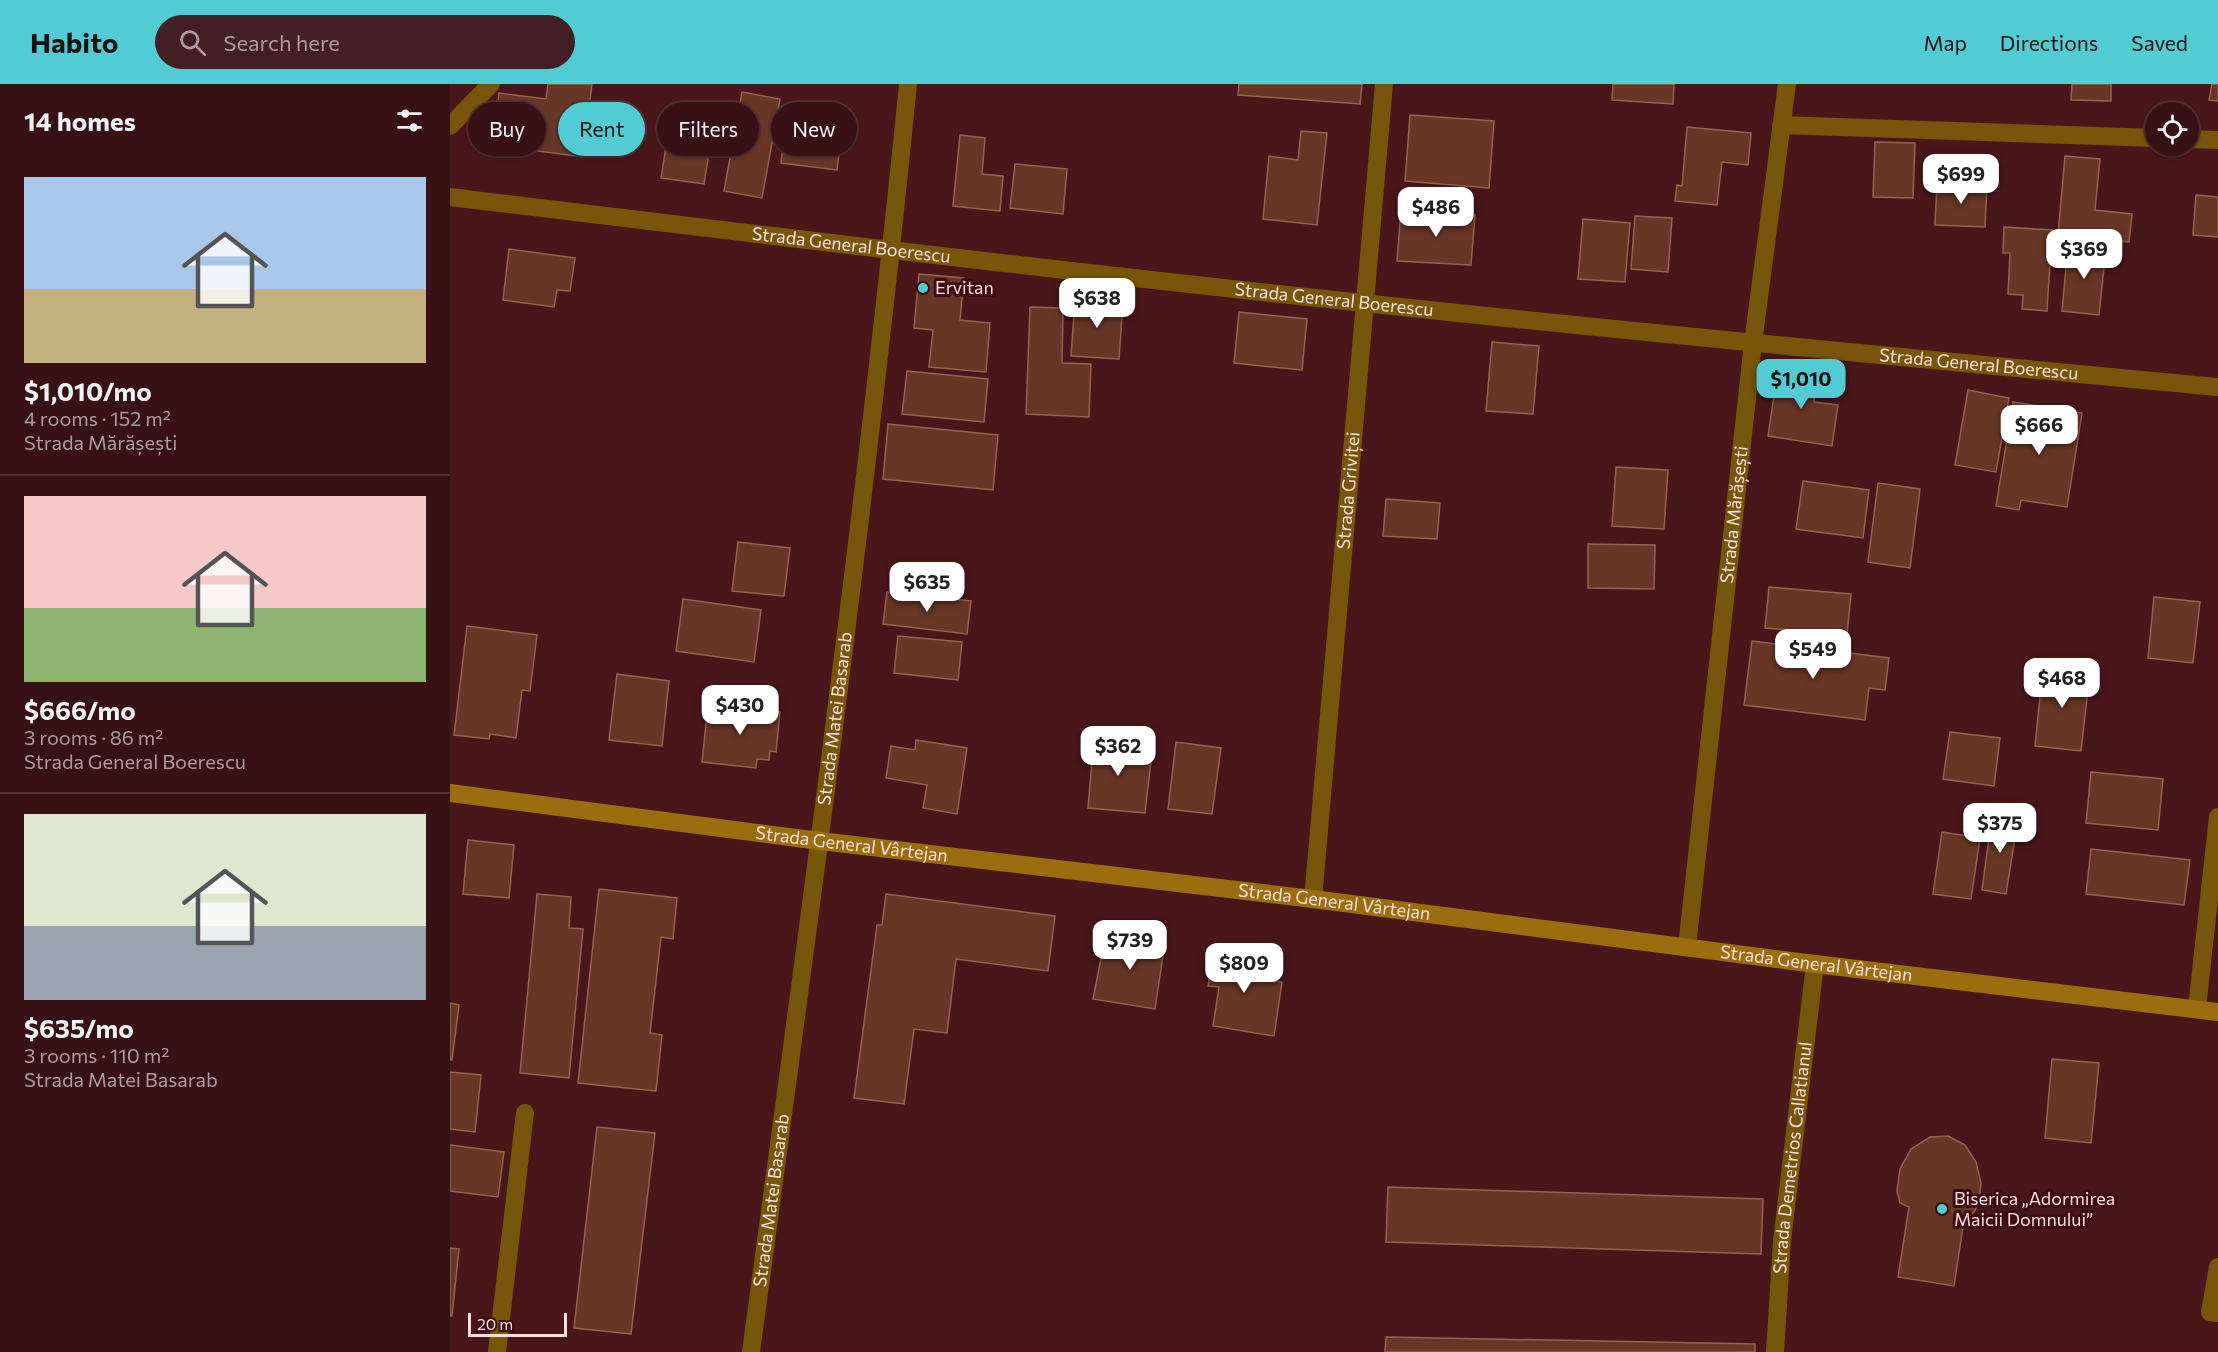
<!DOCTYPE html>
<html lang="en">
<head>
<meta charset="utf-8">
<style>
  body { margin:0; font-family:Commissioner,sans-serif; background:#421f22; color:#f1f3f6; height:100vh; display:flex; flex-direction:column; font-size:22px; white-space:nowrap }
  * { box-sizing:border-box; margin:0 }
  p { font-size:20px; color:#aa9da0 }
  .icon { flex:none; width:33px; height:33px; fill:none; stroke:currentColor; stroke-width:2; stroke-linecap:round; stroke-linejoin:round }
  .map { position:relative; flex:1; overflow:hidden }
  .drawer { display:flex; flex-direction:column; background:#371114; width:450px }
  .drawer>* { flex:none }
  .top-card { position:absolute; left:18px; top:18px; width:570px; height:54px; display:flex; gap:12px }
  .tools { position:absolute; left:1695px; top:18px; display:grid; gap:12px }
  .tools a { display:grid; place-items:center; width:54px; height:54px; border-radius:50%; background:#371114; box-shadow:0 2px 4px #0004,0 0 0 2px #513134; font-size:30px }
  .scale { position:absolute; left:18px; bottom:15px; width:99px; box-sizing:border-box; padding-left:6px; border:3px solid #fbdfde; border-top:0; font-size:16px; line-height:21px; white-space:nowrap; color:#fbdfde; -webkit-text-stroke:4px #3e0c11; paint-order:stroke }
  .price { position:absolute; translate:-50% -51px; padding:0 14px; border-radius:12px; background:#fff; color:#222; font-size:20px; line-height:39px; filter:drop-shadow(0 2px 3px #0008) }
  .price::after { content:''; position:absolute; left:50%; top:36px; width:18px; height:14px; margin-left:-9px; background:inherit; clip-path:polygon(0 0,100% 0,50% 100%) }
  .price.selected { background:#51ccd2; color:#111 }
  ul { padding:0; list-style:none }
  li { display:grid; align-content:center; gap:12px; height:318px; padding:0 24px }
  li+li { border-top:2px solid #513134 }
  li span { display:grid; place-items:center; height:186px; border-radius:0px; color:#555 }
  li>.icon { margin-inline-start:auto }
  span .icon { width:108px; height:108px; fill:#fffc; stroke-width:1 }
  li b { font-size:26px }
  h2 { display:flex; justify-content:space-between; align-items:center; height:72px; padding:0 24px; font-size:26px }
  .chip { padding:0 21px; border-radius:27px; background:#371114; box-shadow:0 2px 4px #0004,0 0 0 2px #513134; font-size:21px; line-height:54px }
  .chip.selected { background:#51ccd2; color:#111 }
  header { display:flex; align-items:center; gap:36px; box-sizing:border-box; height:84px; padding:0 30px; background:#51ccd2; color:#111 }
  header strong { font-size:28px }
  nav { display:flex; gap:33px; margin-inline-start:auto; font-size:21px }
  .search { width:420px; height:54px; background:#421f22; display:flex; align-items:center; gap:15px; box-sizing:border-box; padding:0 21px; border-radius:33px; color:#aa9da0; font-size:22px }
  main { display:flex; flex:1; min-height:0 }
  .map>svg:first-child { display:block }
</style>
</head>
<body>
<header>
<strong>Habito</strong>
<div class="search"><svg class="icon" aria-label="search" viewBox="0 0 24 24"><circle cx="10" cy="10" r="6"/><path d="M15 15l6 6"/></svg>Search here</div>
<nav><a>Map</a><a>Directions</a><a>Saved</a></nav>
</header>
<main>
<section class="drawer">
<h2>14 homes<svg class="icon" aria-label="filters" viewBox="0 0 24 24"><path d="M4 7h16M4 17h16"/><circle cx="9" cy="7" r="2"/><circle cx="15" cy="17" r="2"/></svg></h2>
<ul>
<li><span style="background:linear-gradient(#a9c7e8 60%,#c2b280 0)"><svg class="icon" aria-label="home" viewBox="0 0 24 24"><path d="M3 11l9-7 9 7M6 9v11h12V9"/></svg></span><div><b>$1,010/mo</b><p>4 rooms · 152 m²</p><p>Strada Mărășești</p></div></li>
<li><span style="background:linear-gradient(#f6c9c9 60%,#8fb573 0)"><svg class="icon" aria-label="home" viewBox="0 0 24 24"><path d="M3 11l9-7 9 7M6 9v11h12V9"/></svg></span><div><b>$666/mo</b><p>3 rooms · 86 m²</p><p>Strada General Boerescu</p></div></li>
<li><span style="background:linear-gradient(#dfe7d0 60%,#9aa5b1 0)"><svg class="icon" aria-label="home" viewBox="0 0 24 24"><path d="M3 11l9-7 9 7M6 9v11h12V9"/></svg></span><div><b>$635/mo</b><p>3 rooms · 110 m²</p><p>Strada Matei Basarab</p></div></li>
</ul>
</section>
<div class="map">
<svg width="1768" height="1268" viewBox="0 0 1768 1268">
  <rect width="100%" height="100%" fill="#49171a"/>
  <path fill="#683625" stroke="#98624f" stroke-width="1.5" d="M98,0H142L133,73L42,61L49,9L96,15Z
    M789,0H912L910,20L788,11Z
    M1163,0H1224L1223,20L1162,16Z
    M1622,0H1661V17L1621,16Z
    M1762,0H1768V17L1759,16Z
    M292,8L330,15L312,114L274,107Z
    M221,30L264,37L254,100L211,94Z
    M960,31L1044,37L1039,104L955,97Z
    M335,41L392,47L387,86L331,79Z
    M1237,43L1301,49L1298,81L1272,78L1267,121L1225,117L1227,101L1232,102Z
    M851,47L877,49L867,141L813,135L819,72L848,76Z
    M510,51L535,54L532,90L553,92L550,127L503,122Z
    M1425,58L1465,59L1463,114L1423,113Z
    M1615,72L1650,75L1645,126L1682,130L1679,158L1608,151Z
    M565,80L617,85L613,130L560,124Z
    M1487,99L1537,101L1535,143L1485,141Z
    M1746,111L1768,113V153L1743,151Z
    M951,126L1025,131L1021,181L947,177Z
    M1185,132L1222,134L1218,188L1181,185Z
    M1133,135L1180,139L1175,198L1128,195Z
    M1554,143L1602,146L1597,227L1572,225L1573,211L1558,210L1560,169H1553Z
    M1618,161L1656,165L1649,231L1612,227Z
    M59,165L125,174L120,207L107,206L104,223L53,216Z
    M469,190L514,194L510,236L540,239L536,288L479,283L483,246L464,244Z
    M625,215L673,218L669,275L621,272Z
    M580,223L613,224L612,279L641,280L639,333L576,330Z
    M789,228L857,235L852,286L784,279Z
    M1042,258L1089,262L1083,330L1036,327Z
    M1328,285L1368,291L1364,318L1388,321L1382,362L1318,352Z
    M457,287L538,295L534,338L452,330Z
    M1518,306L1559,314L1546,388L1505,381Z
    M1563,318L1632,329L1617,423L1571,416L1569,426L1546,422Z
    M438,340L548,351L543,406L433,395Z
    M1166,383L1218,386L1214,445L1162,442Z
    M1353,397L1419,406L1413,454L1346,445Z
    M1428,399L1470,405L1460,484L1418,478Z
    M936,415L990,419L987,455L933,452Z
    M288,458L340,464L334,512L282,507Z
    M1138,460L1205,461L1204,505L1138,504Z
    M1319,503L1401,510L1397,551L1315,544Z
    M437,508L521,517L517,550L433,540Z
    M1704,513L1750,518L1743,579L1698,574Z
    M233,515L311,526L304,578L226,567Z
    M17,542L87,551L80,607L72,606L66,654L40,650L39,655L4,651Z
    M448,552L512,558L508,596L444,589Z
    M1302,557L1439,574L1435,606L1419,604L1415,636L1294,621Z
    M1593,583L1640,588L1631,667L1585,662Z
    M167,590L219,597L212,662L159,656Z
    M258,621L330,628L326,668L320,667L319,676L307,675L306,684L252,678Z
    M1500,648L1550,654L1544,702L1493,695Z
    M644,653L681,656L679,675L701,677L695,729L638,724Z
    M466,656L517,664L507,730L473,724L477,701L436,694L441,662L465,666Z
    M726,658L771,664L762,730L718,725Z
    M1641,688L1713,695L1708,746L1636,739Z
    M1542,731L1568,735L1556,810L1532,806Z
    M1492,748L1530,754L1521,815L1483,810Z
    M18,756L64,761L59,814L13,810Z
    M1641,765L1740,776L1734,821L1636,810Z
    M149,805L227,814L223,855L211,853L200,949L212,951L206,1007L128,999Z
    M87,810L121,813L119,844L133,845L119,994L70,989Z
    M436,810L605,832L598,887L506,875L497,949L464,945L454,1020L404,1014L427,841H432Z
    M656,849L715,858L705,925L643,915Z
    M764,864L810,871L807,894L832,898L824,952L763,942L769,903L758,902Z
    M0,919L9,921L2,976H0Z
    M1602,975L1649,979L1641,1059L1595,1054Z
    M0,988L31,991L25,1048L0,1045Z
    M147,1043L205,1049L181,1250L124,1244Z
    M1498,1052L1515,1061L1526,1078L1531,1099L1529,1118L1524,1128L1514,1136L1504,1202L1448,1193L1459,1123L1450,1119L1447,1107L1450,1085L1461,1065L1480,1053Z
    M0,1061L54,1068L48,1113L0,1107Z
    M938,1103L1313,1115L1311,1170L936,1158Z
    M0,1164L9,1165L2,1232H0Z
    M936,1253L1305,1260V1268H935Z"/>
  <g fill="none" stroke-linecap="round" stroke-linejoin="round">
    <path stroke="#77550a" stroke-width="18" d="M1768,1183L1760,1228L1768,1229"/>
    <g stroke="#77550a" stroke-width="18">
      <path d="M1331,41L1706,54"/>
      <path d="M0,42L41,0"/>
      <path d="M1738,55L1768,56"/>
      <path id="s1" d="M0,113C305,150 609,187 914,219C1199,250 1483,276 1768,303"/>
      <path id="s2" d="M863,815L934,0"/>
      <path id="s3" d="M1237,863L1303,259L1337,0"/>
      <path d="M1747,924L1768,733"/>
      <path d="M47,1268L75,1029"/>
      <path id="s4" d="M301,1268C358,846 416,424 458,0"/>
      <path id="s5" d="M1325,1268L1332,1157L1365,880"/>
    </g>
    <path stroke="#9a6e0f" stroke-width="18" id="s6" d="M0,709L370,757L863,815L1365,880L1768,928"/>
  </g>
  <g fill="#51ccd2" stroke="#3e0c11" stroke-width="2">
    <circle cx="473" cy="204" r="6"/>
    <circle cx="1492" cy="1125" r="6"/>
  </g>
  <g text-anchor="middle" stroke-width="6" stroke-linejoin="round" paint-order="stroke">
    <g font-size="18" fill="#fbdfde" stroke="#3e0c11">
      <text dy="6" stroke="none"><textPath href="#s1" startOffset="404">Strada General Boerescu</textPath></text>
      <text dy="6" stroke="none"><textPath href="#s1" startOffset="890">Strada General Boerescu</textPath></text>
      <text dy="6" stroke="none"><textPath href="#s1" startOffset="1538">Strada General Boerescu</textPath></text>
      <text dy="6" stroke="none"><textPath href="#s2" startOffset="410">Strada Griviței</textPath></text>
      <text dy="6" stroke="none"><textPath href="#s3" startOffset="435">Strada Mărășești</textPath></text>
      <text dy="6" stroke="none"><textPath href="#s4" startOffset="639">Strada Matei Basarab</textPath></text>
      <text dy="6" stroke="none"><textPath href="#s6" startOffset="405">Strada General Vârtejan</textPath></text>
      <text dy="6" stroke="none"><textPath href="#s6" startOffset="891">Strada General Vârtejan</textPath></text>
      <text dy="6" stroke="none"><textPath href="#s6" startOffset="1377">Strada General Vârtejan</textPath></text>
      <text dy="6" stroke="none"><textPath href="#s5" startOffset="195">Strada Demetrios Callatianul</textPath></text>
      <text dy="6" stroke="none"><textPath href="#s4" startOffset="153">Strada Matei Basarab</textPath></text>
    </g>
    <g font-size="18" fill="#fbdfde" stroke="#3e0c11" text-anchor="start">
      <text x="485" y="210">Ervitan</text>
      <text x="1504" y="1121">Biserica „Adormirea<tspan x="1504" dy="21">Maicii Domnului”</tspan></text>
    </g>
  </g>
</svg>
<div class="tools">
<a><svg class="icon" aria-label="locate" viewBox="0 0 24 24"><circle cx="12" cy="12" r="6"/><path d="M12 2v4M12 18v4M2 12h4M18 12h4"/></svg></a>
</div>
<div class="scale">20 m</div>
<b class="price" style="left:1511px;top:121px">$699</b>
<b class="price" style="left:986px;top:154px">$486</b>
<b class="price" style="left:1634px;top:196px">$369</b>
<b class="price" style="left:647px;top:245px">$638</b>
<b class="price selected" style="left:1351px;top:326px">$1,010</b>
<b class="price" style="left:1589px;top:372px">$666</b>
<b class="price" style="left:477px;top:529px">$635</b>
<b class="price" style="left:1363px;top:596px">$549</b>
<b class="price" style="left:1612px;top:625px">$468</b>
<b class="price" style="left:290px;top:652px">$430</b>
<b class="price" style="left:668px;top:693px">$362</b>
<b class="price" style="left:1550px;top:770px">$375</b>
<b class="price" style="left:680px;top:887px">$739</b>
<b class="price" style="left:794px;top:910px">$809</b>
<div class="top-card">
<a class="chip">Buy</a>
<a class="chip selected">Rent</a>
<a class="chip">Filters</a>
<a class="chip">New</a>
</div>
</div>
</main>
</body>
</html>
